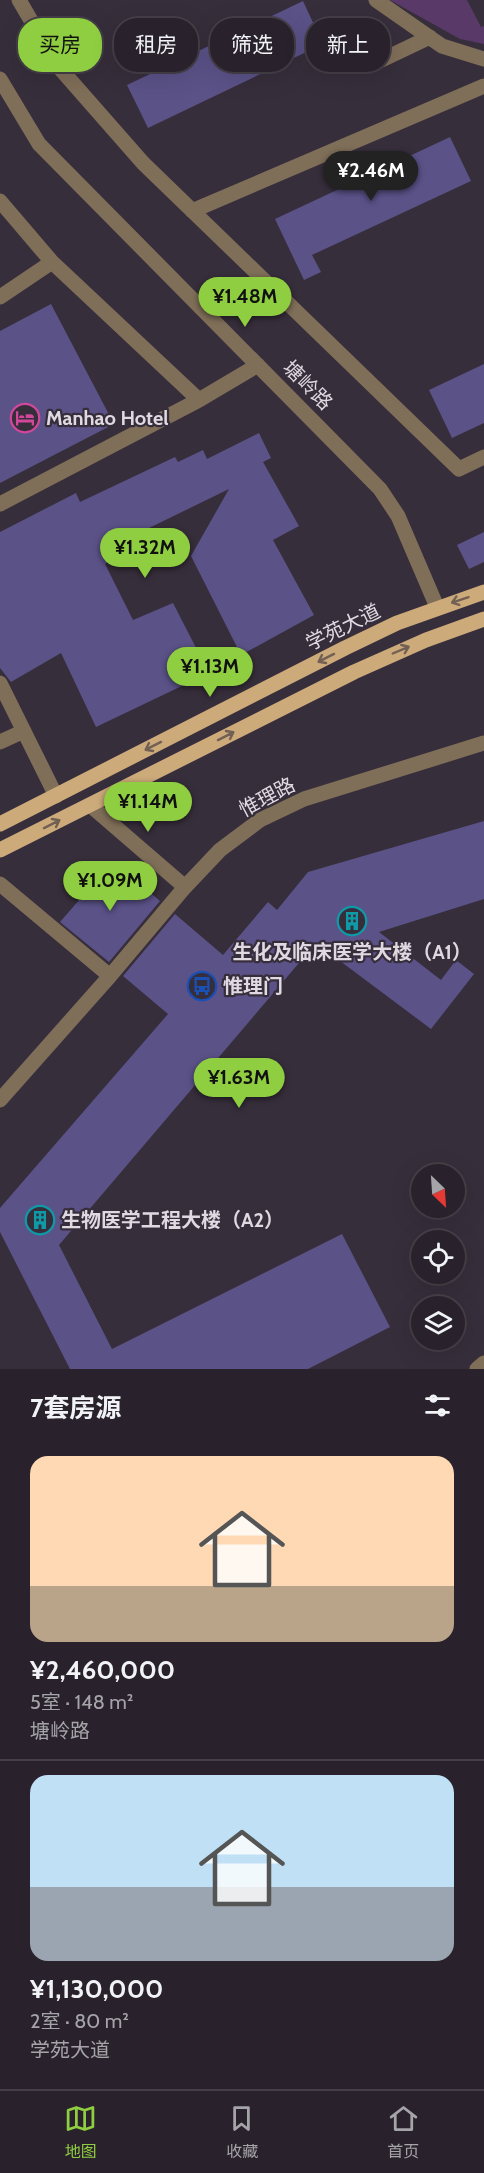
<!DOCTYPE html>
<html lang="zh">
<head>
<meta charset="utf-8">
<style>
  body { margin:0; font-family:Cabin,"Noto Sans SC",sans-serif; background:#352f38; color:#f1f3f6; height:100vh; display:flex; flex-direction:column; font-size:22px; white-space:nowrap }
  * { box-sizing:border-box; margin:0 }
  p { font-size:20px; color:#a5a4a9 }
  .icon { flex:none; width:33px; height:33px; fill:none; stroke:currentColor; stroke-width:2; stroke-linecap:round; stroke-linejoin:round }
  .map { position:relative; height:1369px; overflow:hidden }
  .drawer { display:flex; flex-direction:column; background:#29222c; flex:1 }
  .drawer>* { flex:none }
  .guide { position:absolute; left:18px; top:18px; width:448px; height:54px; display:flex; gap:12px }
  .needle { width:39px; rotate:155deg }
  .tools { position:absolute; left:411px; top:1164px; display:grid; gap:12px }
  .tools a { display:grid; place-items:center; width:54px; height:54px; border-radius:50%; background:#29222c; box-shadow:0 6px 24px #0002,0 0 0 2px #453f48; font-size:30px }
  .price { position:absolute; translate:-50% -51px; padding:0 14px; border-radius:21px; background:#8fcd41; color:#111; font-size:20px; line-height:39px; filter:drop-shadow(0 2px 3px #0008) }
  .price::after { content:''; position:absolute; left:50%; top:36px; width:18px; height:14px; margin-left:-9px; background:inherit; clip-path:polygon(0 0,100% 0,50% 100%) }
  .price.on { background:#222; color:#fff }
  ul { padding:0; list-style:none }
  li { display:grid; align-content:center; gap:12px; height:318px; padding:0 30px }
  li+li { border-top:2px solid #453f48 }
  li span { display:grid; place-items:center; height:186px; border-radius:18px; color:#555 }
  li>.icon { margin-inline-start:auto }
  span .icon { width:108px; height:108px; fill:#fffc; stroke-width:1 }
  li b { font-size:26px }
  h2 { display:flex; justify-content:space-between; align-items:center; height:72px; padding:0 30px; font-size:26px }
  .chip { padding:0 21px; border-radius:24px; background:#29222c; box-shadow:0 6px 24px #0002,0 0 0 2px #453f48; font-size:21px; line-height:54px }
  .chip.on { background:#8fcd41; color:#111 }
  .tab-bar { display:flex; justify-content:space-around; align-items:center; height:84px; border-top:2px solid #453f48; background:#29222c; font-size:16px; color:#a5a4a9 }
  .tab-bar a { display:grid; justify-items:center; gap:3px }
  .tab-bar .on { color:#8fcd41 }
  .map>svg:first-child { display:block }
</style>
</head>
<body>
<div class="map">
<svg width="484" height="1369" viewBox="0 0 484 1369">
  <rect width="100%" height="100%" fill="#372e3b"/>
  <path fill="#593967" d="M390,0H467L481,27L484,26V44L460,39Z"/>
  <path fill="#5b5288" d="M303,1L323,44L148,128L127,85Z
    M450,137L471,181L312,255L321,272L304,280L275,219Z
    M51,304L114,424L0,483V331Z
    M484,364V423L452,438L429,390Z
    M259,433L271,458L263,462L299,526L273,540L314,615L241,655L191,556L229,489L145,530L151,543L105,564L133,620L173,603L209,673L96,727L61,653L11,682L0,668V532L76,493L80,502L175,457L178,462L203,450L207,459Z
    M484,532V562L469,569L457,545Z
    M484,821V899L379,932L441,980L456,960L474,974L431,1029L316,943L59,1245L112,1349L342,1234L390,1327L308,1369H70L0,1232V1208L168,1014L123,976L175,914L223,955L268,902L277,910L308,872Z
    M113,861L160,901L109,962L60,922Z"/>
  <g fill="none" stroke-linecap="round" stroke-linejoin="round">
    <path stroke="#7f6e58" stroke-width="15" d="M19,0L57,65L143,163L459,469L484,457
      M376,0L442,46L484,59
      M371,65L430,37
      M0,79L39,144L380,489L398,516L437,607
      M0,201L52,262L199,400
      M192,211L484,86
      M0,297L52,262
      M0,504L199,400L258,365
      M0,683L56,796
      M0,742L24,731
      M90,805L185,887
      M0,884L110,976
      M0,1100L110,976L185,887L220,850L260,820L304,799L484,743
      M477,1369L484,1363"/>
    <path stroke="#ccaa7a" stroke-width="15" d="M0,824L345,648L397,623L484,592
      M0,850L354,672L426,640L484,619"/>
  </g>
  <defs><path id="oneway-shaft" d="M-6 0H5M1.5-3L5.5 0L1.5 3" fill="none" stroke-width="1.6" stroke-linecap="round" stroke-linejoin="round" transform="scale(1.5)"/></defs>
  <g stroke="#736054">
    <use href="#oneway-shaft" transform="translate(460 600) rotate(162)"/>
    <use href="#oneway-shaft" transform="translate(401 650) rotate(-23)"/>
    <use href="#oneway-shaft" transform="translate(326 658) rotate(153)"/>
    <use href="#oneway-shaft" transform="translate(226 736) rotate(-27)"/>
    <use href="#oneway-shaft" transform="translate(153 746) rotate(153)"/>
    <use href="#oneway-shaft" transform="translate(52 824) rotate(-27)"/>
  </g>
  <defs>
    <g id="hotel-ring" transform="scale(1.5)"><circle r="9.5" fill="#372e3b" stroke="#d1479c" stroke-width="1.5"/><path d="M-6-4.5h1.5V1H6V5H4.5V3h-9V5H-6ZM-4 0a1.8 1.8 0 1 1 3.6 0ZM.5 0V-2.5h3Q6-2.5 6 0Z" fill="#d1479c"/></g>
    <g id="building-ring" transform="scale(1.5)"><circle r="9.5" fill="#372e3b" stroke="#0f9aa8" stroke-width="1.5"/><path d="M-4-6H4V6H1V3H-1V6H-4ZM-2.5-4.3h1.7v1.8h-1.7ZM.8-4.3h1.7v1.8H.8ZM-2.5-1h1.7V.8h-1.7ZM.8-1h1.7V.8H.8Z" fill="#0f9aa8"/></g>
    <g id="bus-ring" transform="scale(1.5)"><circle r="9.5" fill="#372e3b" stroke="#1a4fb4" stroke-width="1.5"/><path d="M-5-6H5V4H4V6H2V4H-2V6H-4V4H-5ZM-3.5-4V0h7V-4ZM-3.5 1.2v1.5H-2V1.2ZM2 1.2v1.5H3.5V1.2Z" fill="#1a4fb4"/></g>
  </defs>
  <g fill-rule="evenodd">
    <use href="#hotel-ring" x="25" y="418"/>
    <use href="#building-ring" x="352" y="921"/>
    <use href="#bus-ring" x="202" y="986"/>
    <use href="#building-ring" x="40" y="1220"/>
  </g>
  <g text-anchor="middle" stroke-width="4.5" stroke-linejoin="round" paint-order="stroke">
    <g font-size="20" fill="#dfd9e2" stroke="#372e3b">
      <text transform="translate(308 385) rotate(45)" y="7">塘岭路</text>
      <text transform="translate(343 627) rotate(-26)" y="7">学苑大道</text>
      <text transform="translate(267 797) rotate(-28)" y="7">惟理路</text>
    </g>
    <g font-size="20" font-weight="bold" fill="#dfd9e2" stroke="#372e3b" text-anchor="start">
      <text x="46" y="425">Manhao Hotel</text>
      <text x="352" y="959" text-anchor="middle">生化及临床医学大楼（A1）</text>
      <text x="223" y="993">惟理门</text>
      <text x="61" y="1227">生物医学工程大楼（A2）</text>
    </g>
  </g>
</svg>
<div class="tools">
<a><svg class="needle" viewBox="-14 -14 28 28"><path d="M0-13l5 13h-10z" fill="#e53935"/><path d="M0 13l5-13h-10z" fill="#a5a4a9"/></svg></a>
<a><svg class="icon" aria-label="locate" viewBox="0 0 24 24"><circle cx="12" cy="12" r="6"/><path d="M12 2v4M12 18v4M2 12h4M18 12h4"/></svg></a>
<a><svg class="icon" aria-label="layers" viewBox="0 0 24 24"><path d="M12 4l9 5-9 5-9-5zM3 14l9 5 9-5"/></svg></a>
</div>
<b class="price on" style="left:371px;top:202px">¥2.46M</b>
<b class="price" style="left:245px;top:328px">¥1.48M</b>
<b class="price" style="left:145px;top:579px">¥1.32M</b>
<b class="price" style="left:210px;top:698px">¥1.13M</b>
<b class="price" style="left:148px;top:833px">¥1.14M</b>
<b class="price" style="left:110px;top:912px">¥1.09M</b>
<b class="price" style="left:239px;top:1109px">¥1.63M</b>
<div class="guide">
<a class="chip on">买房</a>
<a class="chip">租房</a>
<a class="chip">筛选</a>
<a class="chip">新上</a>
</div>
</div>
<section class="drawer">
<h2>7套房源<svg class="icon" aria-label="filters" viewBox="0 0 24 24"><path d="M4 7h16M4 17h16"/><circle cx="9" cy="7" r="2"/><circle cx="15" cy="17" r="2"/></svg></h2>
<ul>
<li><span style="background:linear-gradient(#ffd9b3 70%,#b9a48a 0)"><svg class="icon" aria-label="home" viewBox="0 0 24 24"><path d="M3 11l9-7 9 7M6 9v11h12V9"/></svg></span><div><b>¥2,460,000</b><p>5室 · 148 m²</p><p>塘岭路</p></div></li>
<li><span style="background:linear-gradient(#bfe0f5 60%,#9aa5b1 0)"><svg class="icon" aria-label="home" viewBox="0 0 24 24"><path d="M3 11l9-7 9 7M6 9v11h12V9"/></svg></span><div><b>¥1,130,000</b><p>2室 · 80 m²</p><p>学苑大道</p></div></li>
</ul>
</section>
<nav class="tab-bar">
<a class="on"><svg class="icon" aria-label="map" viewBox="0 0 24 24"><path d="M3 6l6-2 6 2 6-2v14l-6 2-6-2-6 2zM9 4v14M15 6v14"/></svg>地图</a>
<a><svg class="icon" aria-label="saved" viewBox="0 0 24 24"><path d="M7 4h10v16l-5-4-5 4z"/></svg>收藏</a>
<a><svg class="icon" aria-label="home" viewBox="0 0 24 24"><path d="M3 11l9-7 9 7M6 9v11h12V9"/></svg>首页</a>
</nav>
</body>
</html>
